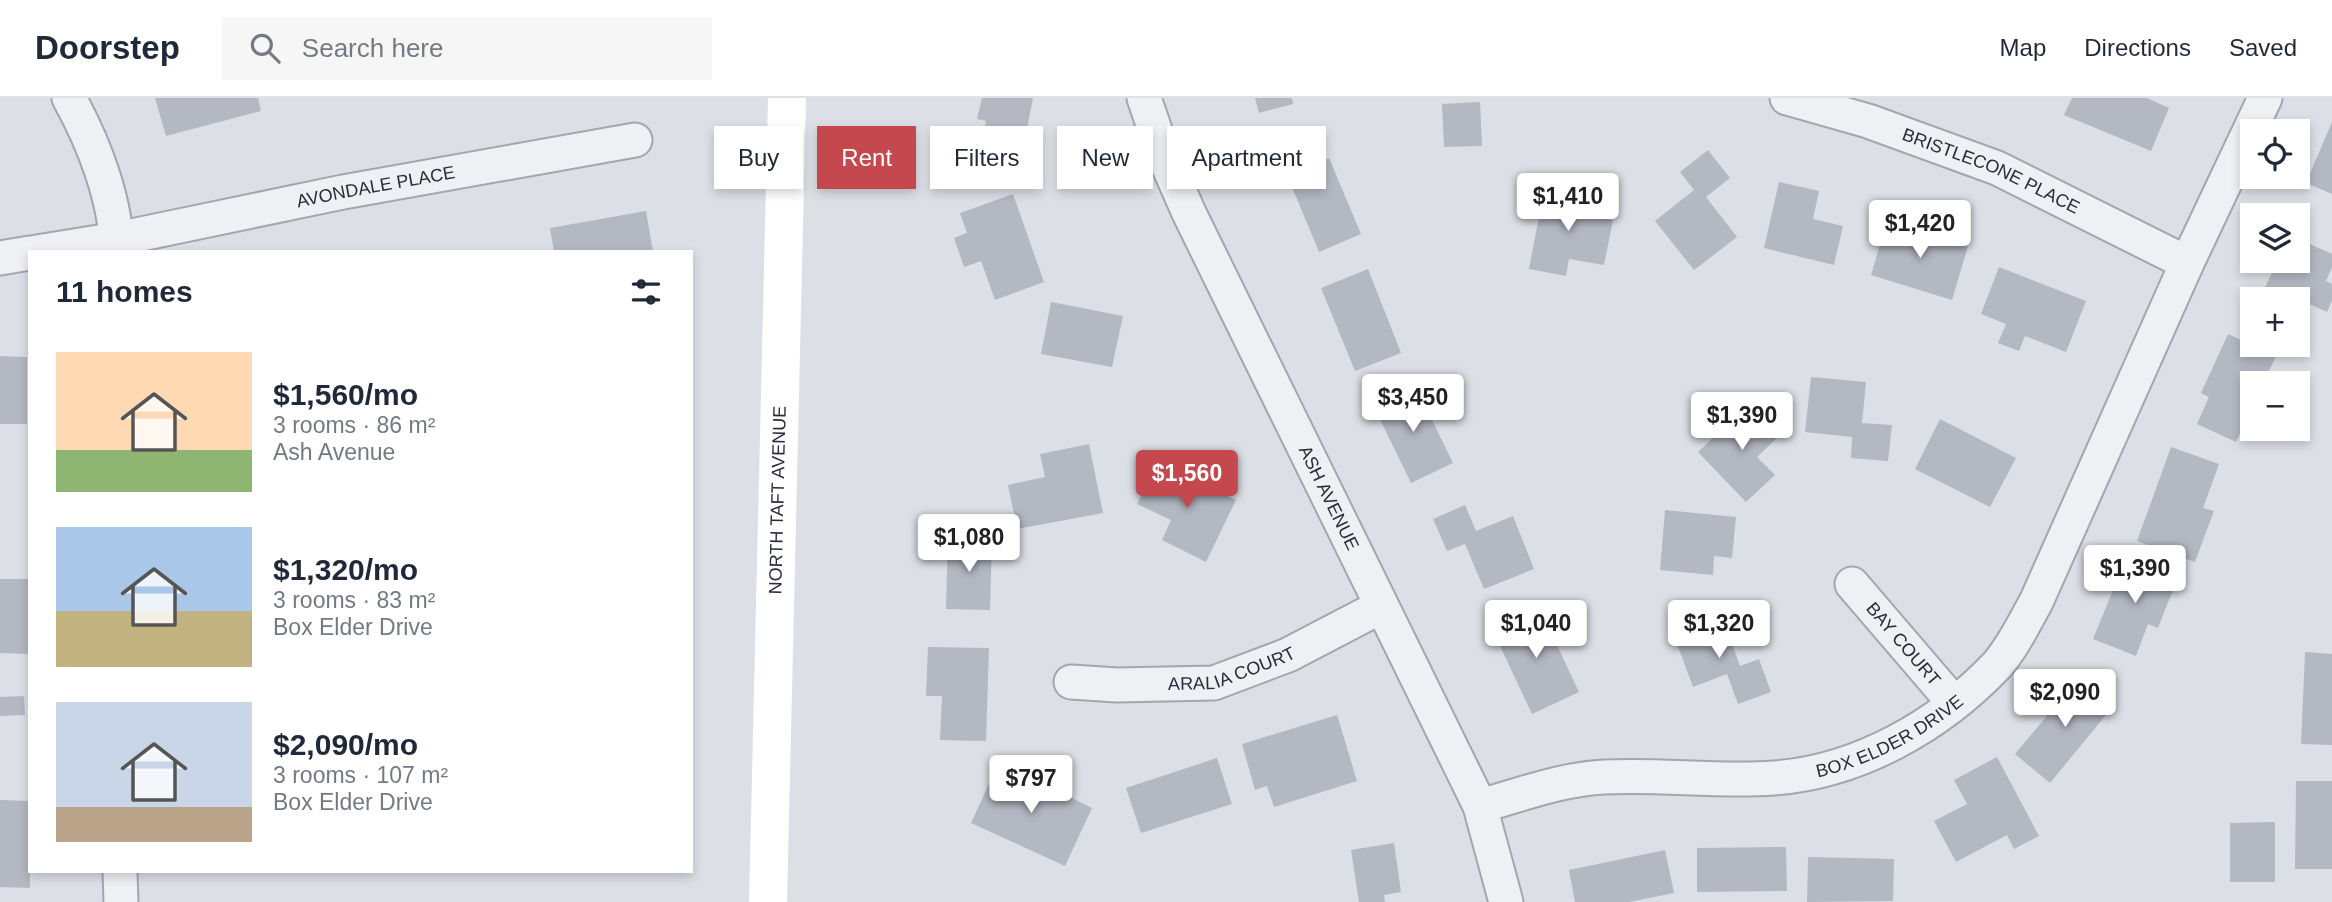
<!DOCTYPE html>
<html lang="en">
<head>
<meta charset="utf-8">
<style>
  body { margin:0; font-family:Helvetica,sans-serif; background:#f6f6f7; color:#1f2937; height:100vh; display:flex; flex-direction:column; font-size:26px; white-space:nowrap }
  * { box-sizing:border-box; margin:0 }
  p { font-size:23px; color:#747a83 }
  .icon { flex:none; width:38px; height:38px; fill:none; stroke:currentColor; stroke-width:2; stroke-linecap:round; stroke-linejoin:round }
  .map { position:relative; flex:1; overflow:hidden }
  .side { position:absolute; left:28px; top:152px; width:665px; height:623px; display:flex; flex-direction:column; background:#fff; border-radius:0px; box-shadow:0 4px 10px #0003 }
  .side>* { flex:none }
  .guide { position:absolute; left:714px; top:28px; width:665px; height:63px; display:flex; gap:14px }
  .buttons { position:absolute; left:2240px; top:21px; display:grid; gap:14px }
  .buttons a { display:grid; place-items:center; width:70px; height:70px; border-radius:0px; background:#fff; box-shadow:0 4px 10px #0003; font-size:35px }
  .price { position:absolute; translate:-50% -60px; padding:0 16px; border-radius:7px; background:#fff; color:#222; font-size:23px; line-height:46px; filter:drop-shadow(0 2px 4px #0008) }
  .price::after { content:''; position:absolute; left:50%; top:42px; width:21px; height:16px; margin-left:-10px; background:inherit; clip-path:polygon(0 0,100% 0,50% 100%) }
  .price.current { background:#c4484d; color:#fff }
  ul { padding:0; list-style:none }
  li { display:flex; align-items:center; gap:21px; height:175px; padding:0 28px }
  li span { display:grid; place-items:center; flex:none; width:196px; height:140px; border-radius:0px; color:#555 }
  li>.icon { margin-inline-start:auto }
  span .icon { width:84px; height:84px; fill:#fffc; stroke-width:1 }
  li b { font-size:30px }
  h2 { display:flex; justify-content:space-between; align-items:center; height:84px; padding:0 28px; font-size:30px }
  .tag { padding:0 24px; border-radius:0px; background:#fff; box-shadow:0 4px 10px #0003; font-size:24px; line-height:63px }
  .tag.current { background:#c4484d; color:#fff }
  header { display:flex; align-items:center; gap:42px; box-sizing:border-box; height:98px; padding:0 35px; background:#fff; border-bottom:2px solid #e0e1e3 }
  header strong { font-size:33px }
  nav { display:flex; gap:38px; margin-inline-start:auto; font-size:24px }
  .search { width:490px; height:63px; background:#f6f6f7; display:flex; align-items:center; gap:18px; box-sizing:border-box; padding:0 24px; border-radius:0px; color:#747a83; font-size:26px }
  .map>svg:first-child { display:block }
</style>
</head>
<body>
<header>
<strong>Doorstep</strong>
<div class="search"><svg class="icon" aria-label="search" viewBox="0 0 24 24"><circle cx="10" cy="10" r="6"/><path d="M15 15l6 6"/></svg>Search here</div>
<nav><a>Map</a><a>Directions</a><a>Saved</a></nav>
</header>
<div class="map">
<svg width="2332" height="804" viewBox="0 0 2332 804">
  <rect width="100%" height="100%" fill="#dcdfe5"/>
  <path fill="#b4b8c2" d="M155,0H258L261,13L166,38Z
    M982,0H1033L1021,61L979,53L986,23L977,21Z
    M1255,0H1292L1293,6L1259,15Z
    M2072,0H2147L2169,10L2151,53L2064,17Z
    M1480,4L1482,48L1444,49L1442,6Z
    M2332,24V96L2306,85Z
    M1708,52L1730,80L1706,99L1737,139L1694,172L1655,123L1694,92L1680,74Z
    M1329,60L1361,136L1319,154L1287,77Z
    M1779,84L1819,93L1813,121L1843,128L1834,167L1764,150Z
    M1545,87L1584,94L1580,117L1613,122L1604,167L1569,161L1566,178L1529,171Z
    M1013,96L1044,184L995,202L981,163L964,169L954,140L967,135L960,115Z
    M646,113L653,154H554L550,130Z
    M1887,123L1968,148L1952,202L1871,177Z
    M2298,141L2332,156V169L2326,183L2332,186V202L2327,214L2307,205L2298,226V201H2260L2277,163H2298Z
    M1999,169L2086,203L2066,254L2025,238L2019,253L1998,245L2006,226L1981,216Z
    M1368,171L1401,255L1355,273L1321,190Z
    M1051,204L1123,218L1112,269L1041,256Z
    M2228,236L2276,258L2263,285H2252V309L2236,344L2197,326L2209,299L2201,295Z
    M0,258L27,259V326H0Z
    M1811,279L1866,284L1862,325L1892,327L1888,363L1851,360L1852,339L1805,334Z
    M1415,287L1453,365L1411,385L1373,307Z
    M1750,304L1781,336L1757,359L1775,377L1746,404L1698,354Z
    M1940,321L2016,360L1990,409L1915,371Z
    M1089,346L1103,415L1017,431L1008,387L1045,379L1040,356Z
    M2171,349L2219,366L2203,410L2214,413L2195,464L2137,443Z
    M1157,364L1236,402L1206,464L1162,442L1171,422L1137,406Z
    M1465,407L1476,433L1513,418L1534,471L1484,491L1465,446L1447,453L1433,421Z
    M1665,412L1736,419L1732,460L1714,458L1713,477L1660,472Z
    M948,440L992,442L990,512L946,511Z
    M2127,458L2178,479L2158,530L2148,526L2136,558L2093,541Z
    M0,481H30V556L0,555Z
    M1539,509L1579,594L1532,616L1492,531Z
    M1722,517L1740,568L1759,561L1771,594L1738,606L1727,576L1693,589L1673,535Z
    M928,549L989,550L986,643L940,642L942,598H926Z
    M2305,554L2332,556V647L2301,646Z
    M2081,577L2115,606L2050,685L2015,656Z
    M24,598L25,617L0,618V599Z
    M1337,617L1357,683L1274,709L1267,688L1255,692L1242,646Z
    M1997,659L2039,738L2014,751L2007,737L1956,764L1934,723L1967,706L1954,682Z
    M1217,660L1232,706L1141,735L1126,690Z
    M999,664L1092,710L1065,768L971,725Z
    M2296,683H2332V771H2295Z
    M0,702L30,703V790L0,789Z
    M2275,724V784H2230V725Z
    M1394,745L1401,794L1384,797L1385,804H1359L1351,752Z
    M1786,749L1787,793L1697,794V750Z
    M1665,752L1674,795L1629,804H1575L1569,772Z
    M1808,759L1894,761L1893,803L1807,804Z"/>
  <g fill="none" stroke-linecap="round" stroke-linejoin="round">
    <g stroke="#a2a6af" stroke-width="37">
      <g id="street">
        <path d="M69,0C94,45 116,102 117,154"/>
        <path id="s1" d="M1144,0L1164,58L1189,115L1480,708L1506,804"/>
        <path id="s2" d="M1787,0L1868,23L1997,70L2187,165"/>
        <path id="s3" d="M37,154L117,141L343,94L635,42"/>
        <path d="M0,160L30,155"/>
        <path id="s4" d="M1852,486L1954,605"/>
        <path id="s5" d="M1071,584L1117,587L1214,585L1288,557L1380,509"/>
        <path id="s6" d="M1480,708C1520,697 1562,681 1604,679C1660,676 1718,684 1774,680C1858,674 1939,628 1997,567C2013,549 2024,525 2036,504L2187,165L2265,0"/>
        <path d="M120,774L121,804"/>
      </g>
    </g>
    <use href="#street" stroke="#eff0f4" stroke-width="33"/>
    <path stroke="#fff" stroke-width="38" id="s7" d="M768,804L787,0"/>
  </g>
  <g text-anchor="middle" stroke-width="5" stroke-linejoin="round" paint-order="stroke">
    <g font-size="18" fill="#272c3b" stroke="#ebeef3">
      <text dy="6" stroke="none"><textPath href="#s2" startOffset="217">BRISTLECONE PLACE</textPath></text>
      <text dy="6" stroke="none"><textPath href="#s3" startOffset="345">AVONDALE PLACE</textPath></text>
      <text dy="6" stroke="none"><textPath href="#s1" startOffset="441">ASH AVENUE</textPath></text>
      <text dy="6" stroke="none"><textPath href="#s7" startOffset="402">NORTH TAFT AVENUE</textPath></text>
      <text dy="6" stroke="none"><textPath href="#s4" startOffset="79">BAY COURT</textPath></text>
      <text dy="6" stroke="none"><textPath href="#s5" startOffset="163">ARALIA COURT</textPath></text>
      <text dy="6" stroke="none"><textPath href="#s6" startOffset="422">BOX ELDER DRIVE</textPath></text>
    </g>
  </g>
</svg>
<div class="buttons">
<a><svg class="icon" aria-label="locate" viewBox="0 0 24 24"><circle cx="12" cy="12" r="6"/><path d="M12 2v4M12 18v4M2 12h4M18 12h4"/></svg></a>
<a><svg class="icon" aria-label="layers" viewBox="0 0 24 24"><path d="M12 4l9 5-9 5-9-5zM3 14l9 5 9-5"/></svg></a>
<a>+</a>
<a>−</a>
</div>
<b class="price" style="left:1568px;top:135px">$1,410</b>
<b class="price" style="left:1920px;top:162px">$1,420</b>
<b class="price" style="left:1413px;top:336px">$3,450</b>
<b class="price" style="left:1742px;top:354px">$1,390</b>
<b class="price current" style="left:1187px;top:412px">$1,560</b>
<b class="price" style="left:969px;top:476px">$1,080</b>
<b class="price" style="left:2135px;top:507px">$1,390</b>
<b class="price" style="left:1536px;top:562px">$1,040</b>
<b class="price" style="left:1719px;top:562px">$1,320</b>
<b class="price" style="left:2065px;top:631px">$2,090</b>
<b class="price" style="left:1031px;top:717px">$797</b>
<div class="guide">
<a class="tag">Buy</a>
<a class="tag current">Rent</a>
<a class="tag">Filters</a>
<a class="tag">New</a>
<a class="tag">Apartment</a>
</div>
<section class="side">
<h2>11 homes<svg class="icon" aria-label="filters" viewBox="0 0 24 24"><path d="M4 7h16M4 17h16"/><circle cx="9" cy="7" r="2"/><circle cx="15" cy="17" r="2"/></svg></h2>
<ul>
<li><span style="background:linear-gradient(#ffd9b3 70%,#8fb573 0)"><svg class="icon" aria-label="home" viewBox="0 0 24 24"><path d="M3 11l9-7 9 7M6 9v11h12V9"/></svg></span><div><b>$1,560/mo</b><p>3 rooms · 86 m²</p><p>Ash Avenue</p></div></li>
<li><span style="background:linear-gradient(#a9c7e8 60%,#c2b280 0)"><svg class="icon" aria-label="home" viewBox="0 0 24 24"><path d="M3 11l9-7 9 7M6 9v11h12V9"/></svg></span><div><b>$1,320/mo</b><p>3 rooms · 83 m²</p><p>Box Elder Drive</p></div></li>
<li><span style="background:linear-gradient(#c9d6e8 75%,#b9a48a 0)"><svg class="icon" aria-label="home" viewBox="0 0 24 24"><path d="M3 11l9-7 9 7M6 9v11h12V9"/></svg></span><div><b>$2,090/mo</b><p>3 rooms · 107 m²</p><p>Box Elder Drive</p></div></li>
</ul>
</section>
</div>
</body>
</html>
